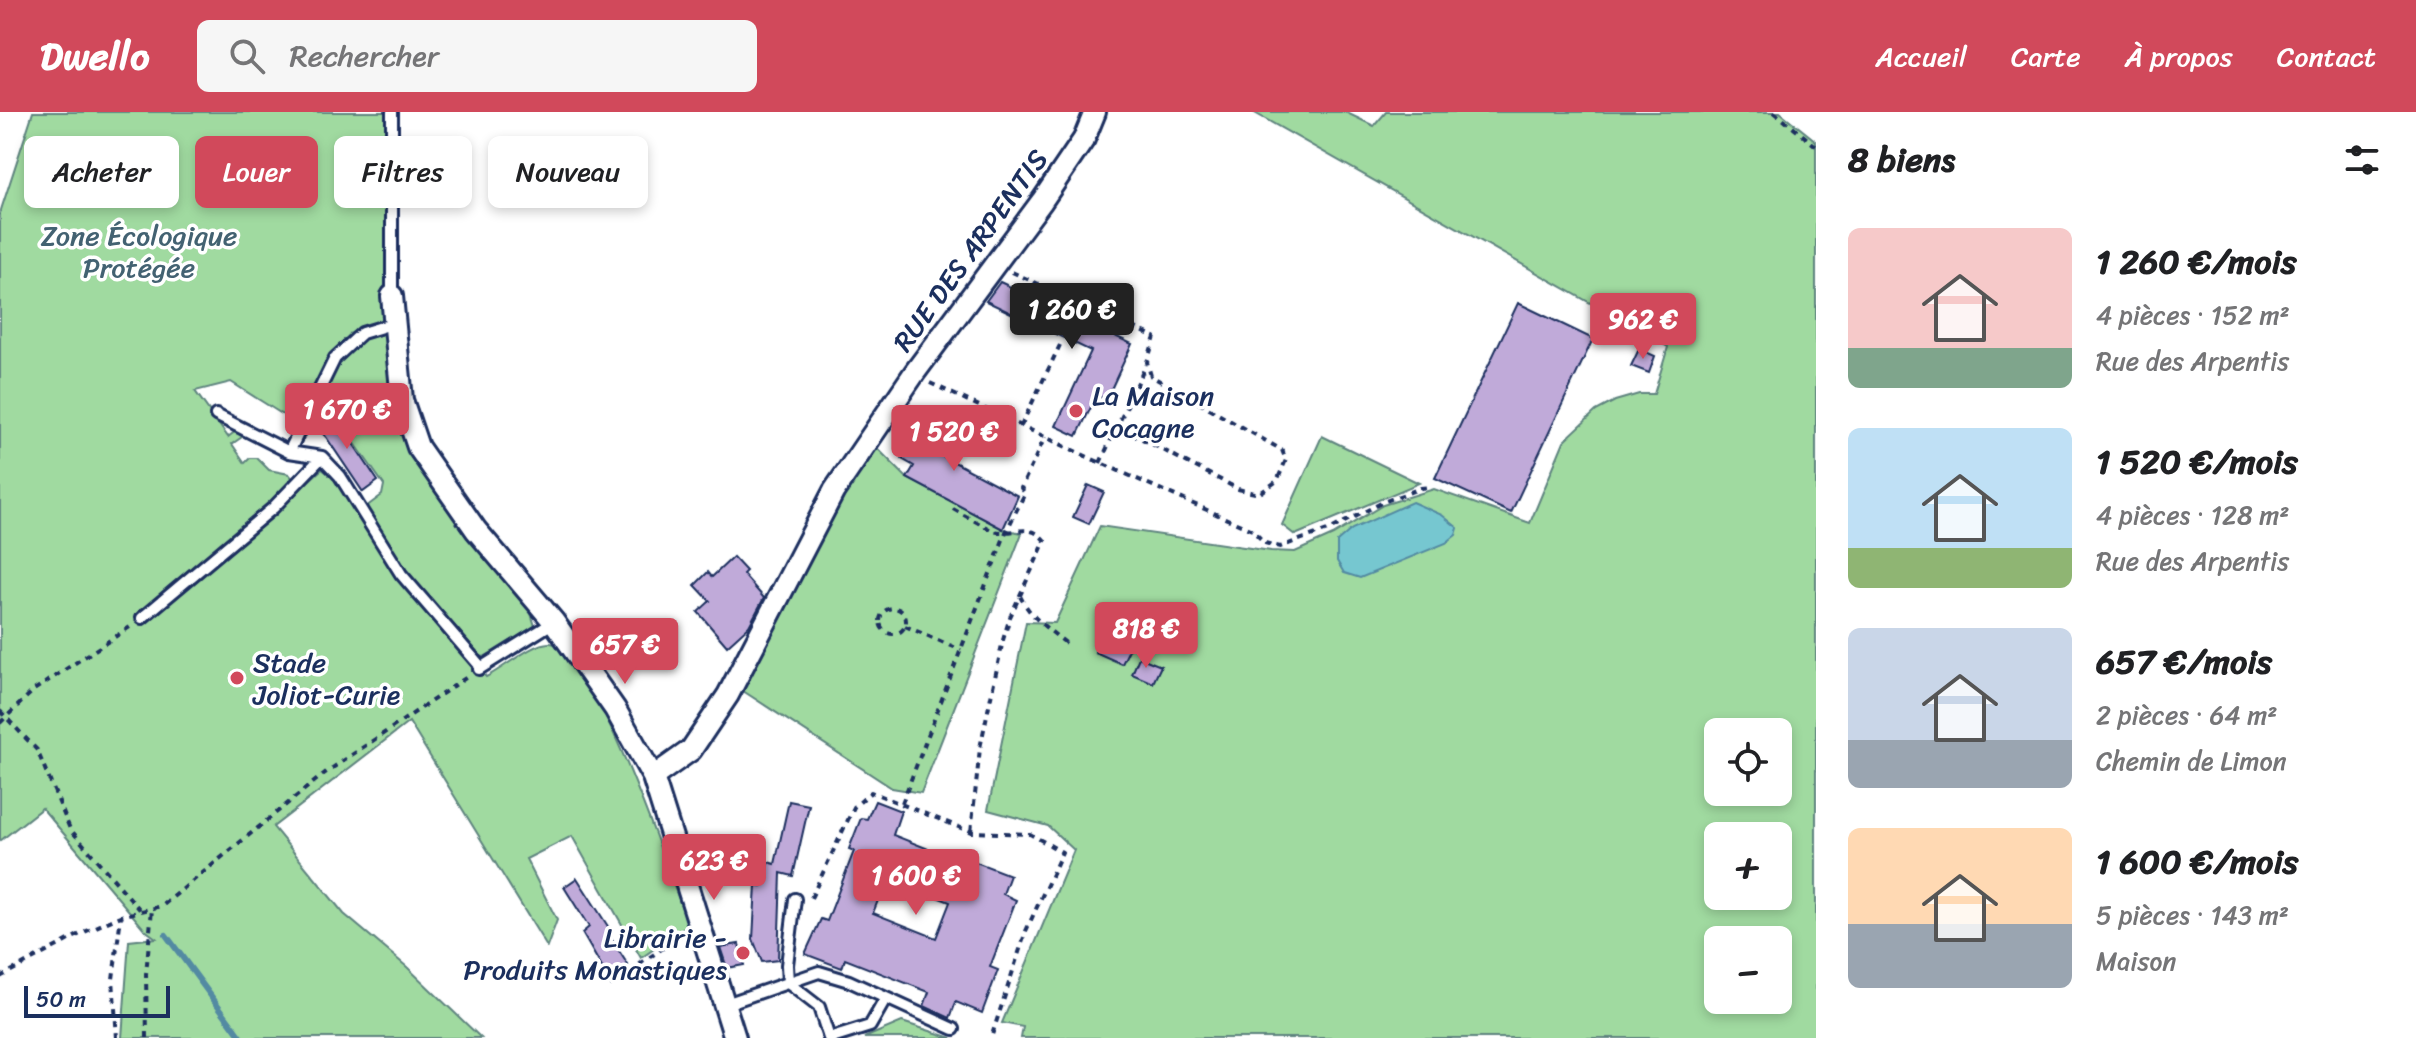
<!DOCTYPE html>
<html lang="fr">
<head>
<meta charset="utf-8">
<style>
  body { margin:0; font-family:Sriracha,sans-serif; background:#f6f6f6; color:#202124; height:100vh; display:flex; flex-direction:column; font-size:30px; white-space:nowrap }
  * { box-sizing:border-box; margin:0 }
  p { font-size:26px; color:#757577 }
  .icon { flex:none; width:44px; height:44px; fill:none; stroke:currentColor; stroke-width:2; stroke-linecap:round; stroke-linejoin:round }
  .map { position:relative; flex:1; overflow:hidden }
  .details { display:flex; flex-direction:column; background:#fff; width:600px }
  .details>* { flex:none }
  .guide { position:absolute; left:24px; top:24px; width:760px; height:72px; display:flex; gap:16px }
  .controls { position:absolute; left:1704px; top:606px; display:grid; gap:16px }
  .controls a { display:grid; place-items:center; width:88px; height:88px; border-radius:12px; background:#fff; box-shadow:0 4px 12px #0003; font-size:40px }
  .scale { position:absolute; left:24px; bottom:20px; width:146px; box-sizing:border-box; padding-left:8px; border:4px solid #1b2f5e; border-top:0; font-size:22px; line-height:28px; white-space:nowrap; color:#1b2f5e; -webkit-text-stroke:6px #fff; paint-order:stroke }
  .price { position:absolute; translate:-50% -68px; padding:0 18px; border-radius:8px; background:#d1495b; color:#fff; font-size:26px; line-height:52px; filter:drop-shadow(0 2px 4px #0008) }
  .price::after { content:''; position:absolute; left:50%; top:48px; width:24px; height:18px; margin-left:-12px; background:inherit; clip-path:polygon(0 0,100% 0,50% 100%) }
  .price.active { background:#222; color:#fff }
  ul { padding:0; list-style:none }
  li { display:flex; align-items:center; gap:24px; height:200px; padding:0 32px }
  li span { display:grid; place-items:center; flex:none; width:224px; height:160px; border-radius:12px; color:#555 }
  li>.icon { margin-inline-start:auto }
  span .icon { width:96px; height:96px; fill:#fffc; stroke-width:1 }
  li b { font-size:34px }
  h2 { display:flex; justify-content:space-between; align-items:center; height:96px; padding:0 32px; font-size:34px }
  .tag { padding:0 28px; border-radius:12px; background:#fff; box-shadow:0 4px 12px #0003; font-size:28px; line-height:72px }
  .tag.active { background:#d1495b; color:#fff }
  header { display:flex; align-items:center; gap:48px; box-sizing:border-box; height:112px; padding:0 40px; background:#d1495b; color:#fff }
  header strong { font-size:38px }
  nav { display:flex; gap:44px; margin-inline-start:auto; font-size:28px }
  .search { width:560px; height:72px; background:#f6f6f6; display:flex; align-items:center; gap:20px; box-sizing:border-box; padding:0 28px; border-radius:12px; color:#757577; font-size:30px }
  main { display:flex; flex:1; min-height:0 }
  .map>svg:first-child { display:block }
</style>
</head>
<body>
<header>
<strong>Dwello</strong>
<div class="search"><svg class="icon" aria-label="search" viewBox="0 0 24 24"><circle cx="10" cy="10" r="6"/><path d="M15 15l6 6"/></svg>Rechercher</div>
<nav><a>Accueil</a><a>Carte</a><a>À propos</a><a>Contact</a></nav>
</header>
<main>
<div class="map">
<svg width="1816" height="926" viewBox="0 0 1816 926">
  <rect width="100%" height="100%" fill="#fff"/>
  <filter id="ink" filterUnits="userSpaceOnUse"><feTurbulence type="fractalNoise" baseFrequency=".0125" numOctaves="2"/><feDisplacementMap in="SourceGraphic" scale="16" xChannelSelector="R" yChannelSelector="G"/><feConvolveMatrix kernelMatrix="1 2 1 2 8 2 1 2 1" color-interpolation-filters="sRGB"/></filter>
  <g filter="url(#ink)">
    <path fill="#a0daa0" stroke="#5e847f" stroke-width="2" fill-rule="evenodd" d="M33,0H385L386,206L349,222L381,214L388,222L397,289L526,486L535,514L484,545L481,544L405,458L366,395L382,383L384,373L347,320L340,318L341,311L336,304L327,299L296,311L231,270L195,279L228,325L237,318L242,325L232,332L245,351L250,346H257L269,358L289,362L293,367L283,392L322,357L330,363L336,362C363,406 389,451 420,492C440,518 464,540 486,565C503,557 533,530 550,531C593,534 672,769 688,813L641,846L572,724L526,747L557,808L547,835L409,610L273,715L344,802L407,855L481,926H122L129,829L156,826L145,818L42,696L0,729V101Z
      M1253,0H1345L1374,14L1386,0H1780L1816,29V926H1021L1023,915L1002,911L1074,738L1048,714L988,698L1026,510L1055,511L1100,414L1271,439L1295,440L1333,423L1383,393L1434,377L1530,411L1564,329L1596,299L1615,289L1639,282H1654L1668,235ZM1718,620H1778V680H1718ZM1718,724H1778V784H1718ZM1718,828H1778V888H1718Z
      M1322,324L1419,371L1295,423L1282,413Z
      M875,334L907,366L1003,417L1022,421L921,681L892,676L740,577L846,377Z
      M902,910L952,926H864Z"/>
    <path fill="#76c7d0" stroke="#528aa2" stroke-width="2" d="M1412,390L1442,403L1458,416L1456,423L1446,431L1360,466L1344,461L1337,449V430L1352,417Z"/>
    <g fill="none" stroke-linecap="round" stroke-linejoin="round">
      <path stroke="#528aa2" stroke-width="6" d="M166,823L242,926"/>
    </g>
    <path fill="#c0aad9" stroke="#1b2f5e" stroke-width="2" fill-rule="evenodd" d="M1000,170L1132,232L1106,288L1097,283L1077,324L1056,314L1091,239L986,189Z
      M1518,191L1593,227L1511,401L1435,366Z
      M1639,237L1655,244L1649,261L1631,254Z
      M926,296L958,312L943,344L1018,384L1003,417L907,366L914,354L902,347Z
      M326,301L336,306L378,369L363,380L326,325L318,317L317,307Z
      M1088,373L1104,380L1089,412L1073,405Z
      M733,445L746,459L743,462L764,486L749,514L727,534L698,500L710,489L695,473L708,460L712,465Z
      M1107,513L1135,525L1122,552L1095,540Z
      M1139,545L1161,554L1153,571L1132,562Z
      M789,689L809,693L793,764L781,761L778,848L762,850L753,827L756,773L762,774L768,750L775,752Z
      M875,689L901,699L893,723L974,755L976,750L1010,763L1003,782L1016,788L990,855L998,858L982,901L956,890L950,906L924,894L929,880L845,847L842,856L805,842L821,807L827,809L854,739L849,737L861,706L867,707ZM887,766L950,790L936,826L873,801Z
      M577,766L611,819L608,822L628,853L608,866L582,821L589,815L564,775Z
      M739,832L744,853L727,856L720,835Z"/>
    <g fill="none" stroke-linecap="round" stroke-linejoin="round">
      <g stroke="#1b2f5e" stroke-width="16">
        <path id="service" d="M392,0V184
          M216,303L289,340L322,345
          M289,340L335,246L362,221L395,211
          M142,506L273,396L322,345L340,364L401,462L481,555
          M479,557L554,510
          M795,787L787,853L788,871L819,895L829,926
          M726,892L819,860L849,869L954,917
          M832,926L870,914L886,886"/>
      </g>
      <g stroke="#1b2f5e" stroke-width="26">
        <path id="minor" d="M392,184L402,288L418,335L476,418L554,510L615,597L653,665L735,926
          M653,665L691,638L728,583L834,379L915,260L1042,89L1084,27L1095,0"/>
      </g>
      <path stroke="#1b2f5e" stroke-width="4" stroke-dasharray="6 6" stroke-linecap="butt" d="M1774,0L1816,34
        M1012,160L1155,225L1147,250L1151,264L1282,338L1286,348L1277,369L1259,382L1238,377L1117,314
        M930,271L1092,347L1252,418L1265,431L1280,435L1333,416L1383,390L1421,376L1430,375
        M1021,314L1060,233
        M1100,351L1146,253
        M953,397L993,419C1012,424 1030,409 1045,429L1010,505L1003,528L980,636L971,720
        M1020,484C1031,506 1048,517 1067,532
        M880 509a13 13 0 1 1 26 0a13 13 0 1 1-26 0Z
        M905,514L961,538
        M0,599L37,638L70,717L142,800
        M0,611L34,578L133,513
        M902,691L1006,420L1025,381L1021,376L1045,325
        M811,786L854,695L871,680L971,720L1030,722L1062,740L1026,819L991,926
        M0,865L80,822L121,804L162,794L325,661L470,563
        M610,873L683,822
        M117,926L113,867L121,804
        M147,926L146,862L152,797"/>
      <use href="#service" stroke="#fff" stroke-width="10"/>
      <use href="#minor" stroke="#fff" stroke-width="20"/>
    </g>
  </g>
  <g fill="#d1495b" stroke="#fff" stroke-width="3">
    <circle cx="1076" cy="299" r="8"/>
    <circle cx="237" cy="566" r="8"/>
    <circle cx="743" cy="841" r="8"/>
  </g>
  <g text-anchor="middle" stroke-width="7" stroke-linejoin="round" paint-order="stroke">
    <g font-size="28" fill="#436272" stroke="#fff">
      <text x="139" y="133">Zone Écologique<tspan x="139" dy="32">Protégée</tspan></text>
    </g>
    <g font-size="28" fill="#1b2f5e" stroke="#fff">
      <text transform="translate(970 138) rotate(-54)" y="10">RUE DES ARPENTIS</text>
    </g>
    <g font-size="28" fill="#1b2f5e" stroke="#fff" text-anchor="start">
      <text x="1092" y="293">La Maison<tspan x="1092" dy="32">Cocagne</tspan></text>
      <text x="253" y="560">Stade<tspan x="253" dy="32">Joliot-Curie</tspan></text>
      <text x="727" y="835" text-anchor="end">Librairie -<tspan x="727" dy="32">Produits Monastiques</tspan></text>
    </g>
  </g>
</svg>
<div class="controls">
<a><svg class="icon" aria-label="locate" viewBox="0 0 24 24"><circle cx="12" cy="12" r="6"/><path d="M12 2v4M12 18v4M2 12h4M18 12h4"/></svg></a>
<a>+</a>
<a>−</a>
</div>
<div class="scale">50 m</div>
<b class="price active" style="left:1072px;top:239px">1 260 €</b>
<b class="price" style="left:1643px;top:249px">962 €</b>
<b class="price" style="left:347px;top:339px">1 670 €</b>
<b class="price" style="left:954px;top:361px">1 520 €</b>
<b class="price" style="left:1146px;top:558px">818 €</b>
<b class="price" style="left:625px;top:574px">657 €</b>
<b class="price" style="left:714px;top:790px">623 €</b>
<b class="price" style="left:916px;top:805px">1 600 €</b>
<div class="guide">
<a class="tag">Acheter</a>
<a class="tag active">Louer</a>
<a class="tag">Filtres</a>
<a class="tag">Nouveau</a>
</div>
</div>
<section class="details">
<h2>8 biens<svg class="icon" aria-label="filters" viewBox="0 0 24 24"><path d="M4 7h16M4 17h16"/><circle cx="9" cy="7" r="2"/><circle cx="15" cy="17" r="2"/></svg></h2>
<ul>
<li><span style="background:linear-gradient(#f6c9c9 75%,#7fa58c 0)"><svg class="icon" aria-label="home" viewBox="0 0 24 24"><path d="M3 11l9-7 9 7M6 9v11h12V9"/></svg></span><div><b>1 260 €/mois</b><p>4 pièces · 152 m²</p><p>Rue des Arpentis</p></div></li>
<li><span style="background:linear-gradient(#bfe0f5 75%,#8fb573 0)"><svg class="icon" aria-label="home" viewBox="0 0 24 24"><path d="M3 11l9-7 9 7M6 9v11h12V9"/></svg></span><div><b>1 520 €/mois</b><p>4 pièces · 128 m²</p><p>Rue des Arpentis</p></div></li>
<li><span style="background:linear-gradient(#c9d6e8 70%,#9aa5b1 0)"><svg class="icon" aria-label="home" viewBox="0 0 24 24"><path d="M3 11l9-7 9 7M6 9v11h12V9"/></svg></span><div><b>657 €/mois</b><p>2 pièces · 64 m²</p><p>Chemin de Limon</p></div></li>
<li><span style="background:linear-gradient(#ffd9b3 60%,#9aa5b1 0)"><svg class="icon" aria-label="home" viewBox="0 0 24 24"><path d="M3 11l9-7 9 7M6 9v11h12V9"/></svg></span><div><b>1 600 €/mois</b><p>5 pièces · 143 m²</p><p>Maison</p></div></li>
</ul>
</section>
</main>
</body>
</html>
